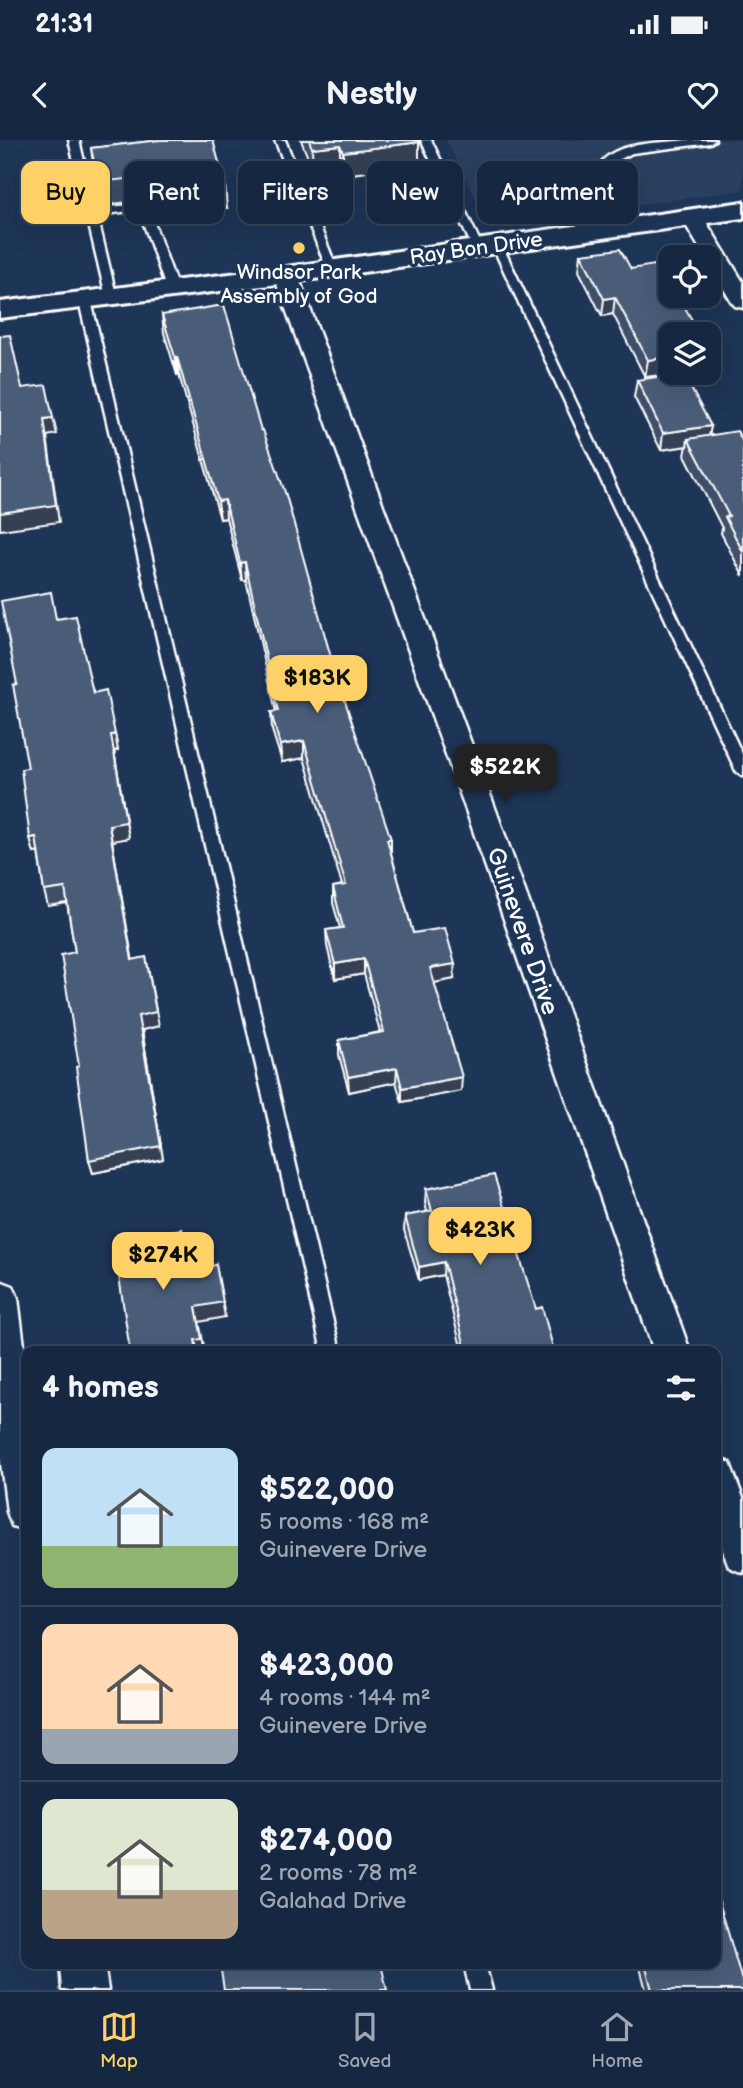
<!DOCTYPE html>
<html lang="en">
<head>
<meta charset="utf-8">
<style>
  body { margin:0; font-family:"Balsamiq Sans",sans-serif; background:#1f3048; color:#f1f3f6; height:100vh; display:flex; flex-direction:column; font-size:26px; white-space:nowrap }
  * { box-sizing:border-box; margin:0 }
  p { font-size:23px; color:#9ea6b1 }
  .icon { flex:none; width:38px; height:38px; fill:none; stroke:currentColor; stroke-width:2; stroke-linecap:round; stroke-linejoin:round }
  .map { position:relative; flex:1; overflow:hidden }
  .drawer { position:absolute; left:21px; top:1206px; width:700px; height:623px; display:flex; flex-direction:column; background:#162841; border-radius:14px; box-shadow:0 7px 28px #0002,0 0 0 2px #35445a }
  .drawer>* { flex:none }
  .top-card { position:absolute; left:21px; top:21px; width:702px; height:63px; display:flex; gap:14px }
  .tools { position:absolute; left:658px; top:105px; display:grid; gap:14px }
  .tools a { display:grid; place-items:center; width:63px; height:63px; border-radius:14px; background:#162841; box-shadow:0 7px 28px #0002,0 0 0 2px #35445a; font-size:35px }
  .price { position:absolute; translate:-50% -60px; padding:0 16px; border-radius:14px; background:#ffd166; color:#111; font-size:23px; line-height:46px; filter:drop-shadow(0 2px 4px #0008) }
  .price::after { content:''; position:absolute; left:50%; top:42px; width:21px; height:16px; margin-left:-10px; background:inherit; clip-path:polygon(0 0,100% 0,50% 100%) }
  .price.selected { background:#222; color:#fff }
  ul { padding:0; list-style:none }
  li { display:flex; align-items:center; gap:21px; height:175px; padding:0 21px }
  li+li { border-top:2px solid #35445a }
  li span { display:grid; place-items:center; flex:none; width:196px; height:140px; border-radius:14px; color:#555 }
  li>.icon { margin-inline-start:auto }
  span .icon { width:84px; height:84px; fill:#fffc; stroke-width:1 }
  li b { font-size:30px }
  h2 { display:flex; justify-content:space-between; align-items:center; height:84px; padding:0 21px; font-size:30px }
  .chip { padding:0 24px; border-radius:14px; background:#162841; box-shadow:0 7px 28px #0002,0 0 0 2px #35445a; font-size:24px; line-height:63px }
  .chip.selected { background:#ffd166; color:#111 }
  .status { display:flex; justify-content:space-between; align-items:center; height:49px; padding:0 35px; background:#162841; direction:ltr }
  .status svg { height:19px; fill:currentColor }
  header { display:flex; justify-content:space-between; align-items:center; height:91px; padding:0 21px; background:#162841; font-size:32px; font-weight:600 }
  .dock { display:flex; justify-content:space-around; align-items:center; height:98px; border-top:2px solid #35445a; background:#162841; font-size:19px; color:#9ea6b1 }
  .dock a { display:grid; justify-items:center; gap:4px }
  .dock .selected { color:#ffd166 }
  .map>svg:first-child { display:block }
</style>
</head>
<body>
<div class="status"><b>21:31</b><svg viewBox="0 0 49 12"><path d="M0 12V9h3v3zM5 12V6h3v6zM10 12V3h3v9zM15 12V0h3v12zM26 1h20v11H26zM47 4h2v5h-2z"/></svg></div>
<header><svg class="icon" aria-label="back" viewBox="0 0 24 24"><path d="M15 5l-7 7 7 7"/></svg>Nestly<svg class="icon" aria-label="heart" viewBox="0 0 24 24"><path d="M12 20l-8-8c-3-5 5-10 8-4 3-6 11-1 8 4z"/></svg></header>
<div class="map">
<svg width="743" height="1850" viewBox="0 0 743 1850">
  <rect width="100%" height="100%" fill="#1d3557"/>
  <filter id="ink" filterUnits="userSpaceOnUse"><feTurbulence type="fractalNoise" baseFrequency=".0143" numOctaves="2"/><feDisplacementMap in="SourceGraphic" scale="14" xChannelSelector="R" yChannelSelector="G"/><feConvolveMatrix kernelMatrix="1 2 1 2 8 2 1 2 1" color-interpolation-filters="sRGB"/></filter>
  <g filter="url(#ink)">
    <path fill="#2a4161" d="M446,0H743V50L489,85Z"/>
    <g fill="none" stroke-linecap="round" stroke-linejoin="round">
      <g stroke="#fff" stroke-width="5">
        <path id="service" d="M69,0H79L95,68L147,64L179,151L177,153L167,151L139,70L97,75L117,159L107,161Z
          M275,0H285L337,129L336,131L327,129Z
          M421,0H431L483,108L482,110L473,108Z
          M686,0H715L710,3L632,13L609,25L606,33L636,86L627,88L596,33C606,0 658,4 686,0Z
          M497,102L502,105L743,616V636L736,631L492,105Z
          M85,158L91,161L340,1211H322L79,161Z
          M464,1824H485L492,1850H470Z"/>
      </g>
      <g stroke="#fff" stroke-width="5">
        <path id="minor" d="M692,70L700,72L743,142V168L735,166L731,161L709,124V117H705L681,77L684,72Z
          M286,129L294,131L298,136L497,673L690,1211H654L467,673L274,136L278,131Z
          M0,1141L13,1146L18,1158L26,1222V1391L12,1386L7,1372L0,1315Z
          M716,1317L730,1323L743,1358V1433L729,1427L716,1391Z
          M60,1824H104L108,1850H62Z"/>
      </g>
      <g stroke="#fff" stroke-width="6">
        <path id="tertiary" d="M743,62V78L279,144L0,178V162L279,128Z"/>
      </g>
      <use href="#service" fill="#1d3557" fill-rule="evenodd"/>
      <use href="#minor" fill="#1d3557" fill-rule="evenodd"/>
      <use href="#tertiary" fill="#1d3557" fill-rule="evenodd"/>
    </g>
    <path fill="#405068" stroke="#fff" stroke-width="2" d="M160,0L227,68L171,75L166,58L102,65L94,31L91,8Z
      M301,0H419V25L343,35L340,28L313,31Z
      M581,114L631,129L670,156L645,237L613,174L602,176L579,131Z
      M162,175L261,290L391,713L413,793L454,839L434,843L461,951L402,962L396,942L349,952L339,915V900L380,892L364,834L335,839L327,806L326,790L340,788L333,763V747L342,745L304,618L282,622L272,590L271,572H276L246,440H242L226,378L220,379L179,235H177L164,193Z
      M637,240L711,286L709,295L743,302V436L721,393L722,388L685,315L687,306L661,310L634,257Z
      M57,479L115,594L118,610L114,611L129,698L112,701L132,820L159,886L142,890L163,1019L93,1033L89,1020L79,926L75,812L67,763L48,766L44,751L38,712L34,713L30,698L28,628Z
      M426,1049L536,1169L554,1211H462L443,1135L419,1140L404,1090L405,1076L427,1072L425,1063Z
      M639,1824H716L743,1850H646Z"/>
    <path fill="#344155" stroke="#fff" stroke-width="2" d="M419,2V25L343,35V12Z
      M340,5V28L313,31L312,8Z
      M225,45L227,68L171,75L168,51Z
      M615,157L613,174L602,176L604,159Z
      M175,217H177L179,235H177Z
      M670,217V233H677L645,237L648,220Z
      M53,278L57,294L47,296L59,382L0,390V373L44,279Z
      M711,286L708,303L688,299L687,306L661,310L663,293Z
      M225,360L226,378L220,379L218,361Z
      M245,422L246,440H242L240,423Z
      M115,594L118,610L114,611L129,698L112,701L135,834L109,685L111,595Z
      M304,601V618L282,622L280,605Z
      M36,697L40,712L34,713L30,698Z
      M387,699H391V715Z
      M146,817L159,886L142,890L163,1019L93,1033L89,1020L138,876Z
      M364,819V834L335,839V824Z
      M455,824L454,839L429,844L430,828Z
      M397,928L396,942L349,952L348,937Z
      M462,937L461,951L402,962V948Z
      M444,1122L443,1135L419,1140V1127Z
      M216,1125L225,1177L199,1182L205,1211H197L195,1200L196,1167Z"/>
    <path fill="#4a5d79" stroke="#fff" stroke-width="2" d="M160,0H213L225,45L168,51L164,35L98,42L91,8Z
      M309,0H419V2L343,12L340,5L312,8Z
      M620,109L631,129L654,125L670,156L672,158L679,157L700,194H670V217L648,220L615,157L604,159L581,114Z
      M224,165L261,290H263L286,355L333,525L391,699H387L413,793L445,788L455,824L430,828L462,937L402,948L397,928L348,937L339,900L384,892L364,819L335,824L326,790L343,788L333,747L346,745L304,601L280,605L271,572L278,571L245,422L240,423L225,360L218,361L177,217H175L162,175Z
      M10,195L22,248L46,245L53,278L44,279L56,365L0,373V196Z
      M683,233L711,286L663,293L637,240Z
      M737,291L743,302V412L725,377L729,376L688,299Z
      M51,452L56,479L76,476L93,553L106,550L115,594L111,595L126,682L109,685L132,820L146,817L156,872L138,876L161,1006L89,1020L76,927L79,926L61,815L75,812L65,748L44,751L36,697L30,698L21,629L28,628L13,545L17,544L1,461Z
      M494,1035L536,1169L542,1167L554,1211H466L444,1122L419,1127L405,1076L432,1071L426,1049Z
      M182,1089L190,1130L216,1125L223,1162L196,1167L202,1199L195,1200L197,1211H130L114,1102Z
      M716,1751L743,1844V1850H652L645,1824H716Z
      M220,1824H381L387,1850H224Z"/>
  </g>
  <circle fill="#ffd166" stroke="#1d3557" stroke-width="2.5" cx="299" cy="108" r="7"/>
  <g text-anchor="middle" stroke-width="7" stroke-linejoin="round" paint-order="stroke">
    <g font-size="21" fill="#fff" stroke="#1d3557">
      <text transform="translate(476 108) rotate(-8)" y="7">Ray Bon Drive</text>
    </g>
    <g font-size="21" fill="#fff" stroke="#1d3557">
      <text x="299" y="139">Windsor Park<tspan x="299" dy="24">Assembly of God</tspan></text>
    </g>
    <g font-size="24" fill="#fff" stroke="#1d3557">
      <text transform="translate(523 791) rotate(71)" y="8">Guinevere Drive</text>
    </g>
  </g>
</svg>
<div class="tools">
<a><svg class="icon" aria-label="locate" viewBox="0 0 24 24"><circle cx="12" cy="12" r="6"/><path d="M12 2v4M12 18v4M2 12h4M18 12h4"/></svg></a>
<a><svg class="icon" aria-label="layers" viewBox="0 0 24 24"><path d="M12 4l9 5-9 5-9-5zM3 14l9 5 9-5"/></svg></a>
</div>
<b class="price" style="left:317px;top:575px">$183K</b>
<b class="price selected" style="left:505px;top:664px">$522K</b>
<b class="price" style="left:480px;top:1127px">$423K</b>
<b class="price" style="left:163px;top:1152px">$274K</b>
<div class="top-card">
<a class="chip selected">Buy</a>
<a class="chip">Rent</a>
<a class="chip">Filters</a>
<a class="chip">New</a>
<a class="chip">Apartment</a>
</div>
<section class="drawer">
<h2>4 homes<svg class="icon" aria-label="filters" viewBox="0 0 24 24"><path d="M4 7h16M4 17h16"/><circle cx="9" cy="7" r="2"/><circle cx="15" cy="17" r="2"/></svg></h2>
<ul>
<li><span style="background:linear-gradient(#bfe0f5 70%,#8fb573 0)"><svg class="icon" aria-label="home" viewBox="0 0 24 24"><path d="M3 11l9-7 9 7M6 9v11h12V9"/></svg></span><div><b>$522,000</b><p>5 rooms · 168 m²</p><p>Guinevere Drive</p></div></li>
<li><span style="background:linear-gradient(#ffd9b3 75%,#9aa5b1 0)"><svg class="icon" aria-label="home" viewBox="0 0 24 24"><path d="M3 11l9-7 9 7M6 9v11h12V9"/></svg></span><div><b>$423,000</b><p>4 rooms · 144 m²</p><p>Guinevere Drive</p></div></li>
<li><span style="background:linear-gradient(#dfe7d0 65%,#b9a48a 0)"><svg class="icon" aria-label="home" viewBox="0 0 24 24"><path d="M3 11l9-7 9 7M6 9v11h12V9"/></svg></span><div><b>$274,000</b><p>2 rooms · 78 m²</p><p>Galahad Drive</p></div></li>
</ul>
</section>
</div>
<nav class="dock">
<a class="selected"><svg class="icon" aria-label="map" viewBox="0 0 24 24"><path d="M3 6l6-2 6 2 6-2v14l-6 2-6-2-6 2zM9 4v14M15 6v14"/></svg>Map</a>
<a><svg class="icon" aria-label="saved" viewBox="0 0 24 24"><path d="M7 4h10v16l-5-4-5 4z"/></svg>Saved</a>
<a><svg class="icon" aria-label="home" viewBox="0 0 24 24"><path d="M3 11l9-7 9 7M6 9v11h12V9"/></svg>Home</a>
</nav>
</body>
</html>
